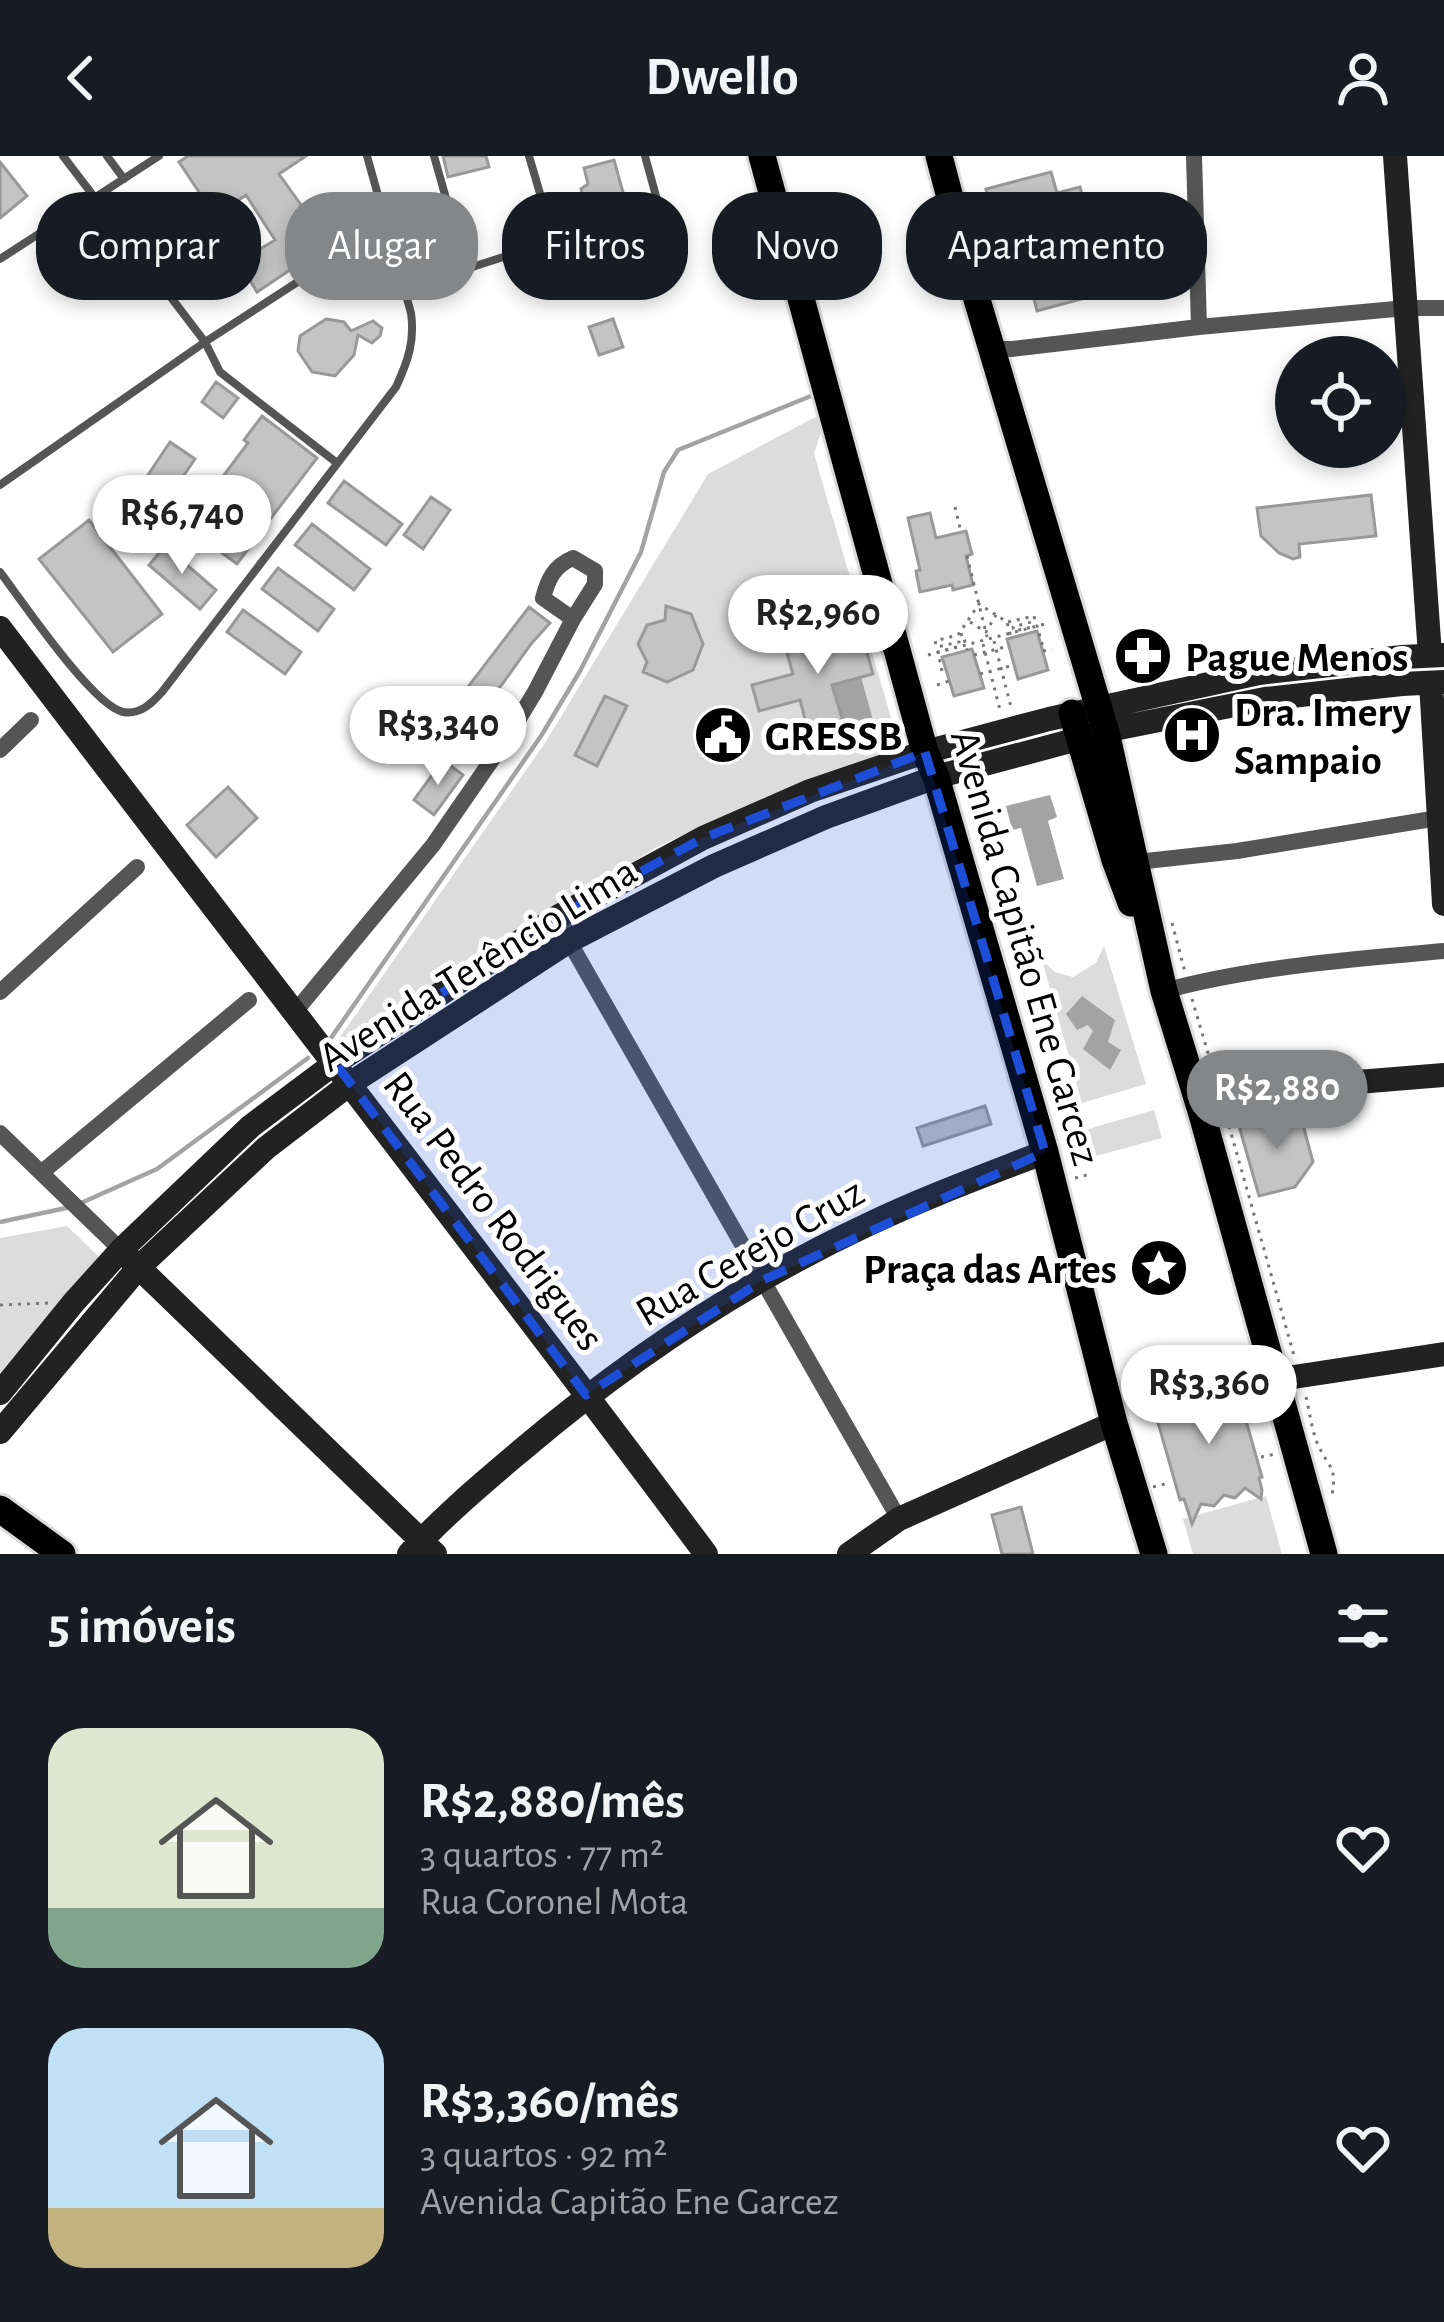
<!DOCTYPE html>
<html lang="pt">
<head>
<meta charset="utf-8">
<style>
  body { margin:0; font-family:"Alegreya Sans",sans-serif; background:#242831; color:#f1f3f6; height:100vh; display:flex; flex-direction:column; font-size:45px; white-space:nowrap }
  * { box-sizing:border-box; margin:0 }
  p { font-size:39px; color:#9ea1a6 }
  .icon { flex:none; width:66px; height:66px; fill:none; stroke:currentColor; stroke-width:2; stroke-linecap:round; stroke-linejoin:round }
  .map { position:relative; height:1398px; overflow:hidden }
  .sheet { display:flex; flex-direction:column; background:#171b24; flex:1 }
  .sheet>* { flex:none }
  .hud { position:absolute; left:36px; top:36px; width:1374px; height:108px; display:flex; gap:24px }
  .buttons { position:absolute; left:1275px; top:180px; display:grid; gap:24px }
  .buttons a { display:grid; place-items:center; width:132px; height:132px; border-radius:50%; background:#171b24; box-shadow:0 6px 18px #0003; font-size:60px }
  .price { position:absolute; translate:-50% -102px; padding:0 27px; border-radius:42px; background:#fff; color:#222; font-size:39px; line-height:78px; filter:drop-shadow(0 3px 6px #0008) }
  .price::after { content:''; position:absolute; left:50%; top:72px; width:36px; height:27px; margin-left:-18px; background:inherit; clip-path:polygon(0 0,100% 0,50% 100%) }
  .price.active { background:#858687; color:#fff }
  ul { padding:0; list-style:none }
  li { display:flex; align-items:center; gap:36px; height:300px; padding:0 48px }
  li span { display:grid; place-items:center; flex:none; width:336px; height:240px; border-radius:36px; color:#555 }
  li>.icon { margin-inline-start:auto }
  span .icon { width:144px; height:144px; fill:#fffc; stroke-width:1 }
  li b { font-size:51px }
  h2 { display:flex; justify-content:space-between; align-items:center; height:144px; padding:0 48px; font-size:51px }
  .tag { padding:0 42px; border-radius:48px; background:#171b24; box-shadow:0 6px 18px #0003; font-size:42px; line-height:108px }
  .tag.active { background:#858687; color:#fff }
  header { display:flex; justify-content:space-between; align-items:center; height:156px; padding:0 48px; background:#171b24; font-size:54px; font-weight:700 }
  .map>svg:first-child { display:block }
</style>
</head>
<body>
<header><svg class="icon" aria-label="back" viewBox="0 0 24 24"><path d="M15 5l-7 7 7 7"/></svg>Dwello<svg class="icon" aria-label="person" viewBox="0 0 24 24"><circle cx="12" cy="8" r="4"/><path d="M4 21q1-7 8-7t8 7"/></svg></header>
<div class="map">
<svg width="1444" height="1398" viewBox="0 0 1444 1398">
  <rect width="100%" height="100%" fill="#fff"/>
  <path fill="#dcdcdc" d="M821,258L824,266L814,298L900,592L763,642L657,691L343,888L338,884L545,587L708,318Z
    M1104,790L1146,928L1082,947L1042,804L1055,816L1073,821L1096,807Z
    M1154,954L1162,982L1096,1000L1088,973Z
    M67,1070L99,1101L0,1217V1082Z
    M1266,1340L1282,1398H1193L1183,1363Z"/>
  <path fill="#a3a3a3" d="M861,521L877,579L826,593L820,575L843,569L832,529Z
    M1050,639L1057,661L1048,665L1064,723L1037,730L1021,672L1012,674L1006,650Z
    M1082,840L1115,864L1108,886L1121,894L1110,914L1083,893L1093,875L1088,869L1077,874L1066,858Z"/>
  <g fill="none" stroke-linecap="round" stroke-linejoin="round">
    <path stroke="#a3a3a3" stroke-width="4.5" d="M331,882L541,580L580,515L641,396L664,316L678,294L811,240
      M81,1047L157,1013L308,902
      M0,1066L71,1051"/>
  </g>
  <path fill="#c4c4c4" stroke="#999" stroke-width="3" d="M188,0H306L279,18L316,70L349,49L361,66L257,136L239,106L275,84L246,39L215,60L179,6Z
    M443,0H486L489,11L448,21Z
    M614,4L624,40L585,50L581,33L588,28L584,12Z
    M0,6L27,40L0,62Z
    M1051,16L1057,37L1080,31L1101,107L1081,112L1089,141L1037,155L1030,127L1012,131L986,33Z
    M326,163L344,166L351,175L373,165L382,172L380,180L372,187L358,179L354,199L335,220L312,216L298,195L300,180Z
    M613,163L623,191L599,199L589,171Z
    M216,226L238,242L223,262L202,246Z
    M262,260L317,302L268,366L218,327L248,287L244,284Z
    M170,286L195,303L173,335L148,319Z
    M344,325L402,368L386,389L328,347Z
    M1371,339L1376,380L1299,388L1300,401L1293,403L1279,397L1261,380L1257,352Z
    M431,341L450,354L423,393L404,379Z
    M195,347L251,389L237,408L181,367Z
    M930,357L936,382L966,375L972,398L966,400L973,429L953,434L952,429L920,436L916,415L920,414L908,362Z
    M89,364L162,458L113,496L39,403Z
    M312,368L370,413L354,434L295,389Z
    M165,390L216,434L200,453L149,409Z
    M278,412L334,453L318,475L262,433Z
    M666,450L691,458L703,488L693,514L667,526L643,516L647,506L638,488L647,469L665,464Z
    M529,451L550,467L531,488L450,601L430,587L464,536Z
    M243,454L301,496L285,518L227,476Z
    M860,471L873,518L832,529L844,569L809,578L800,544L759,555L752,529L793,518L785,490Z
    M1037,475L1048,514L1018,523L1007,483Z
    M972,493L984,532L954,540L942,501Z
    M605,540L627,550L597,610L575,599Z
    M443,604L463,619L434,659L414,644Z
    M228,631L257,662L216,701L187,669Z
    M985,950L991,968L923,990L917,972Z
    M1299,954L1313,1006L1295,1031L1259,1040L1239,970Z
    M1206,1227L1217,1231L1227,1228L1234,1241L1239,1240L1262,1321L1259,1322L1262,1334L1261,1343L1245,1332L1235,1342L1224,1339L1214,1350L1201,1348L1192,1368L1184,1343L1180,1344L1157,1263L1161,1261L1158,1249L1162,1244L1175,1243L1184,1233L1197,1236Z
    M1021,1351L1033,1398H1002L992,1359Z"/>
  <g fill="none" stroke-linecap="round" stroke-linejoin="round">
    <g stroke="#dbdbdb" stroke-width="33">
      <path id="primary" d="M762,0L925,596L936,621L1045,996L1114,1267L1154,1398
        M939,0L978,147L1106,576L1164,835L1201,955L1324,1398
        M1072,557L1115,704L1131,747
        M0,1353L62,1398"/>
    </g>
    <path stroke="#777" stroke-width="3" stroke-dasharray="3 6" stroke-linecap="butt" d="M955,351L961,376
      M967,400L987,481
      M994,485L1011,551
      M983,488L1000,554
      M1043,495L1052,493
      M928,499L1045,468
      M974,499L1009,490
      M980,518L1014,509
      M937,529L949,525
      M1172,767L1185,816
      M1192,843L1218,931
      M1229,970L1295,1203
      M1075,1022L1091,1018
      M0,1149L48,1147
      M1233,1206L1249,1202
      M1129,1232L1144,1226
      M1306,1241C1310,1257 1312,1277 1319,1291C1330,1313 1337,1312 1332,1339
      M1261,1301L1276,1298
      M1153,1331L1169,1327"/>
    <path stroke="#555" stroke-width="8" d="M63,0L205,186L220,216L337,307
      M107,0L124,23
      M434,0L466,113L659,51L645,0
      M529,0L554,85
      M0,103L159,0
      M0,329L205,186L387,68
      M0,416C22,445 92,549 123,556C140,559 151,548 162,536L396,231C408,205 415,185 411,157L367,0"/>
    <path stroke="#555" stroke-width="16" d="M1194,0L1199,171
      M993,193H1012L1199,171L1406,152H1444
      M0,594L31,564
      M1137,706L1237,695L1438,662
      M559,760L574,794L899,1363
      M1164,835C1251,811 1354,803 1444,795
      M0,836L137,711
      M294,857L433,689L507,582L535,536L573,463L595,428V415L573,402C554,410 548,423 543,442L573,463
      M0,977L121,1094
      M41,1017L249,844"/>
    <path stroke="#222" stroke-width="24" d="M1395,0L1430,499
      M0,472C235,781 474,1087 706,1398
      M1431,527L1444,748
      M1201,955L1333,928L1444,919
      M131,1104L435,1398
      M1274,1224L1444,1198
      M0,1237L74,1146L121,1094L251,970L335,907L559,760L703,682L810,635L925,596L1049,563L1259,517L1402,501L1444,499
      M0,1276L138,1112L266,992L351,927L571,784L714,710L826,661L936,621L1119,572L1265,543L1402,528L1444,526
      M409,1398C443,1360 484,1326 523,1293C628,1204 743,1127 867,1069C925,1041 986,1019 1045,996
      M849,1398L899,1363L1114,1267"/>
    <use href="#primary" stroke="#000" stroke-width="27"/>
    <path stroke="#777" stroke-width="3" stroke-dasharray="3 6" stroke-linecap="butt" d="M970,466L986,476L996,459
      M1008,466L1034,460L1035,465L1013,471L1014,475L1037,470L1043,491
      M960,479L963,478L967,494
      M942,515L938,496L960,490L959,486L937,491L935,485L958,479L979,448L1007,466L1011,482"/>
  </g>
  <path fill="#1d4ed8" fill-opacity="0.2" stroke="#1d4ed8" stroke-width="9" stroke-dasharray="24 15" stroke-linejoin="round" d="M925,596L1045,996L763,1124L586,1239L335,907L559,760L703,682Z"/>
  <defs>
    <g id="pharmacy-disc" transform="scale(3)"><circle r="9.5" fill="#000" stroke="#fff"/><path d="M-2-6h4v4h4v4h-4v4h-4v-4h-4v-4h4Z" fill="#fff"/></g>
    <g id="civic-disc" transform="scale(3)"><circle r="9.5" fill="#000" stroke="#fff"/><path d="M-.6-6.5H3V-4.5H.6V-3L4-1V1h2V6H-6V1h2V-1L-.6-3ZM-1.2 2.5V6h2.4V2.5Z" fill="#fff"/></g>
    <g id="hospital-disc" transform="scale(3)"><circle r="9.5" fill="#000" stroke="#fff"/><path d="M-5-5h3v3.5h4V-5h3V5h-3V1.5h-4V5h-3Z" fill="#fff"/></g>
    <g id="sight-disc" transform="scale(3)"><circle r="9.5" fill="#000" stroke="#fff"/><path d="M0-6L1.8-2.2L6-1.7L2.9 1.2L3.7 5.4L0 3.3L-3.7 5.4L-2.9 1.2L-6-1.7L-1.8-2.2Z" fill="#fff"/></g>
  </defs>
  <g fill-rule="evenodd">
    <use href="#pharmacy-disc" x="1143" y="500"/>
    <use href="#civic-disc" x="723" y="579"/>
    <use href="#hospital-disc" x="1192" y="579"/>
    <use href="#sight-disc" x="1159" y="1112"/>
  </g>
  <g text-anchor="middle" stroke-width="10" stroke-linejoin="round" paint-order="stroke">
    <g font-size="42" font-weight="bold" fill="#000" stroke="#fff" text-anchor="start">
      <text x="1185" y="515">Pague Menos</text>
      <text x="1234" y="570">Dra. Imery<tspan x="1234" dy="48">Sampaio</tspan></text>
      <text x="765" y="594">GRESSB</text>
      <text x="1117" y="1127" text-anchor="end">Praça das Artes</text>
    </g>
    <g font-size="42" fill="#000" stroke="#fff">
      <text transform="translate(1027 791) rotate(74)" y="15">Avenida Capitão Ene Garcez</text>
      <text transform="translate(477 807) rotate(-32)" y="15">Avenida Terêncio Lima</text>
      <text transform="translate(495 1054) rotate(53)" y="15">Rua Pedro Rodrigues</text>
      <text transform="translate(749 1095) rotate(-30)" y="15">Rua Cerejo Cruz</text>
    </g>
  </g>
</svg>
<div class="buttons">
<a><svg class="icon" aria-label="locate" viewBox="0 0 24 24"><circle cx="12" cy="12" r="6"/><path d="M12 2v4M12 18v4M2 12h4M18 12h4"/></svg></a>
</div>
<b class="price" style="left:182px;top:421px">R$6,740</b>
<b class="price" style="left:818px;top:521px">R$2,960</b>
<b class="price" style="left:438px;top:632px">R$3,340</b>
<b class="price active" style="left:1277px;top:996px">R$2,880</b>
<b class="price" style="left:1209px;top:1291px">R$3,360</b>
<div class="hud">
<a class="tag">Comprar</a>
<a class="tag active">Alugar</a>
<a class="tag">Filtros</a>
<a class="tag">Novo</a>
<a class="tag">Apartamento</a>
</div>
</div>
<section class="sheet">
<h2>5 imóveis<svg class="icon" aria-label="filters" viewBox="0 0 24 24"><path d="M4 7h16M4 17h16"/><circle cx="9" cy="7" r="2"/><circle cx="15" cy="17" r="2"/></svg></h2>
<ul>
<li><span style="background:linear-gradient(#dfe7d0 75%,#7fa58c 0)"><svg class="icon" aria-label="home" viewBox="0 0 24 24"><path d="M3 11l9-7 9 7M6 9v11h12V9"/></svg></span><div><b>R$2,880/mês</b><p>3 quartos · 77 m²</p><p>Rua Coronel Mota</p></div><svg class="icon" aria-label="heart" viewBox="0 0 24 24"><path d="M12 20l-8-8c-3-5 5-10 8-4 3-6 11-1 8 4z"/></svg></li>
<li><span style="background:linear-gradient(#bfe0f5 75%,#c2b280 0)"><svg class="icon" aria-label="home" viewBox="0 0 24 24"><path d="M3 11l9-7 9 7M6 9v11h12V9"/></svg></span><div><b>R$3,360/mês</b><p>3 quartos · 92 m²</p><p>Avenida Capitão Ene Garcez</p></div><svg class="icon" aria-label="heart" viewBox="0 0 24 24"><path d="M12 20l-8-8c-3-5 5-10 8-4 3-6 11-1 8 4z"/></svg></li>
</ul>
</section>
</body>
</html>
